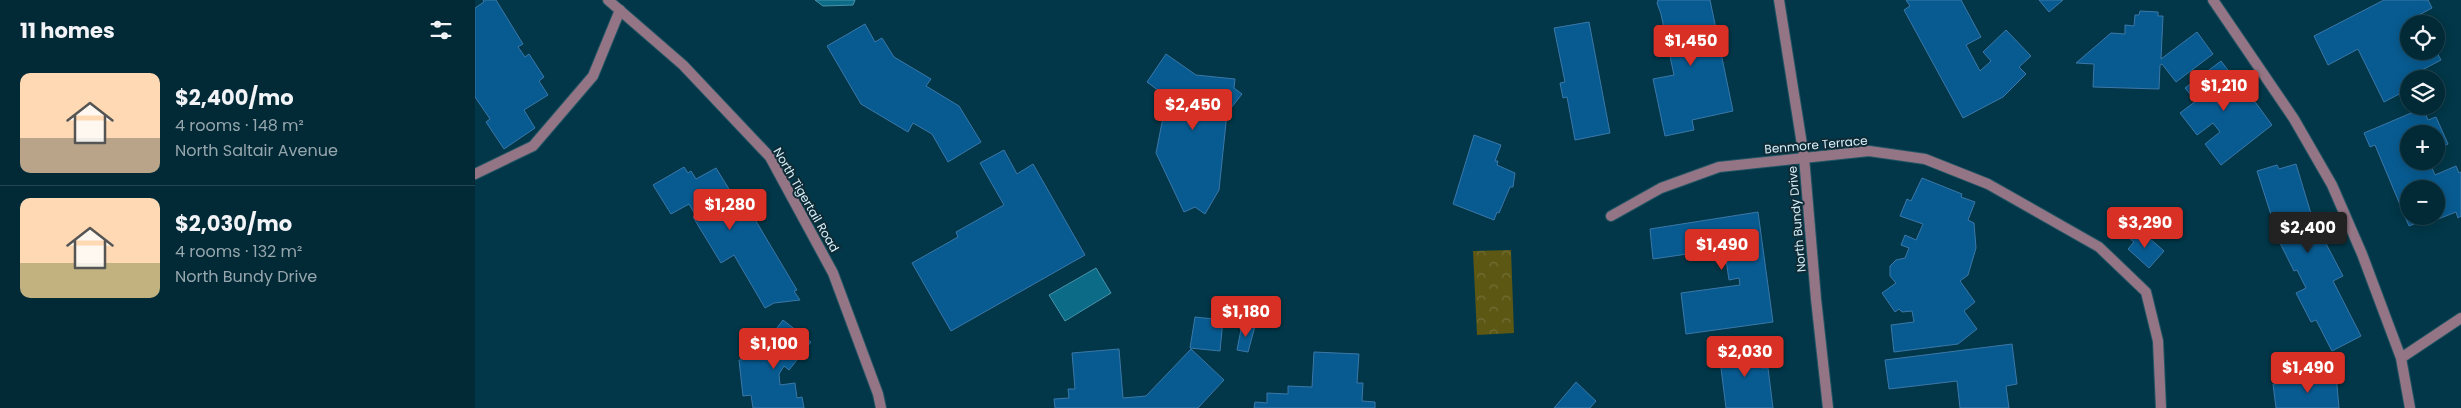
<!DOCTYPE html>
<html lang="en">
<head>
<meta charset="utf-8">
<style>
  body { margin:0; font-family:Poppins,sans-serif; background:#0b313e; color:#f1f3f6; height:100vh; display:flex; flex-direction:column; font-size:19px; white-space:nowrap }
  * { box-sizing:border-box; margin:0 }
  p { font-size:16px; color:#96a6ad }
  .icon { flex:none; width:28px; height:28px; fill:none; stroke:currentColor; stroke-width:2; stroke-linecap:round; stroke-linejoin:round }
  .map { position:relative; flex:1; overflow:hidden }
  .side { display:flex; flex-direction:column; background:#012936; width:475px }
  .side>* { flex:none }
  .controls { position:absolute; left:1925px; top:15px; display:grid; gap:10px }
  .controls a { display:grid; place-items:center; width:45px; height:45px; border-radius:50%; background:#012936; box-shadow:0 2px 12px #0003,0 0 0 1px #234551; font-size:25px }
  .price { position:absolute; translate:-50% -42px; padding:0 11px; border-radius:5px; background:#d93025; color:#fff; font-size:16px; line-height:32px; filter:drop-shadow(0 1px 2px #0008) }
  .price::after { content:''; position:absolute; left:50%; top:30px; width:15px; height:11px; margin-left:-8px; background:inherit; clip-path:polygon(0 0,100% 0,50% 100%) }
  .price.selected { background:#222; color:#fff }
  ul { padding:0; list-style:none }
  li { display:flex; align-items:center; gap:15px; height:125px; padding:0 20px }
  li+li { border-top:1px solid #234551 }
  li span { display:grid; place-items:center; flex:none; width:140px; height:100px; border-radius:10px; color:#555 }
  li>.icon { margin-inline-start:auto }
  span .icon { width:60px; height:60px; fill:#fffc; stroke-width:1 }
  li b { font-size:21px }
  h2 { display:flex; justify-content:space-between; align-items:center; height:60px; padding:0 20px; font-size:21px }
  main { display:flex; flex:1; min-height:0 }
  .map>svg:first-child { display:block }
</style>
</head>
<body>
<main>
<section class="side">
<h2>11 homes<svg class="icon" aria-label="filters" viewBox="0 0 24 24"><path d="M4 7h16M4 17h16"/><circle cx="9" cy="7" r="2"/><circle cx="15" cy="17" r="2"/></svg></h2>
<ul>
<li><span style="background:linear-gradient(#ffd9b3 65%,#b9a48a 0)"><svg class="icon" aria-label="home" viewBox="0 0 24 24"><path d="M3 11l9-7 9 7M6 9v11h12V9"/></svg></span><div><b>$2,400/mo</b><p>4 rooms · 148 m²</p><p>North Saltair Avenue</p></div></li>
<li><span style="background:linear-gradient(#ffd9b3 65%,#c2b280 0)"><svg class="icon" aria-label="home" viewBox="0 0 24 24"><path d="M3 11l9-7 9 7M6 9v11h12V9"/></svg></span><div><b>$2,030/mo</b><p>4 rooms · 132 m²</p><p>North Bundy Drive</p></div></li>
</ul>
</section>
<div class="map">
<svg width="1986" height="408" viewBox="0 0 1986 408">
  <defs>
    <pattern id="park-crowns" width="20" height="18" patternUnits="userSpaceOnUse" patternTransform="scale(1.25)"><rect width="20" height="18" fill="#5c5713"/><path d="M2 6a3 3 0 1 1 6 0M12 15a3 3 0 1 1 6 0" fill="none" stroke="#736f36"/></pattern>
  </defs>
  <rect width="100%" height="100%" fill="#013748"/>
  <path fill="url(#park-crowns)" d="M1036,250L1039,333L1002,335L998,251Z"/>
  <path fill="#0c6b87" stroke="#4993aa" d="M340,0H380L378,5L348,6Z
    M621,268L636,293L590,321L574,295Z"/>
  <path fill="#085b91" stroke="#3b77a8" fill-rule="evenodd" d="M8,0H21L48,44L43,47L50,57L54,54L69,77L64,81L73,95L49,110L60,128L29,149L11,122L15,119L0,97V8L9,2Z
    M1183,0H1235L1258,111L1217,120L1219,130L1190,136L1178,79L1199,75L1186,14L1182,3Z
    M1431,0H1486L1506,37L1491,45L1505,71L1516,61L1508,52L1531,30L1556,56L1544,67L1551,74L1528,97L1488,118L1429,10L1435,6Z
    M1564,0H1588L1574,12Z
    M1909,0H1953L1957,8L1942,16L1946,24H1934V51H1961L1966,60L1930,79L1933,86L1924,90L1926,93L1909,102L1883,49L1853,65L1839,36Z
    M1665,11L1683,12V16H1688L1686,59L1722,32L1738,54L1701,82L1687,64L1685,65L1684,89L1618,87L1619,64L1601,63L1636,33L1650,34V25L1659,26L1660,15H1664Z
    M1114,22L1135,133L1100,140L1092,97L1088,98L1085,83L1090,82L1079,28Z
    M390,24L400,42L407,38L419,57L456,79L451,86L484,106L506,142L473,162L457,134L438,123L433,132L386,104L352,46Z
    M691,54L721,75L760,79L759,88L767,94L752,113L744,190L730,214L720,207L709,212L681,153L692,97L672,82Z
    M1746,61L1765,86L1767,84L1797,125L1746,165L1730,144L1745,132L1738,123L1722,135L1705,113L1721,101L1710,88Z
    M1948,108L1953,120L1961,117L1973,144L1961,149V134H1934V161H1954L1960,175L1981,166L1984,173L1986,172V216L1983,218L1981,212L1953,223L1951,219L1934,226L1900,145L1895,147L1889,133ZM1934,189H1961V216H1934Z
    M999,135L1026,145L1020,161H1023L1022,165L1040,173L1038,187H1035L1024,213L1022,212L1019,220L978,204Z
    M529,150L542,174L558,164L610,255L476,331L437,263L483,237L481,232L529,205L505,163Z
    M1821,164L1837,217L1868,276L1858,281L1886,336L1857,351L1841,320L1836,322L1821,293L1831,288L1822,270L1819,271L1803,239L1805,238L1802,231L1804,230L1803,224H1799L1782,171L1802,165L1804,169Z
    M209,167L213,173L216,171L221,179L241,168L257,194L263,191L322,290L319,291L325,300L299,303L290,308L259,255L246,263L218,217L221,216L214,204L196,214L178,185Z
    M1447,178L1487,194L1486,197L1500,202L1493,220L1499,223L1501,248L1493,275L1485,281L1500,302L1489,311L1502,329L1483,344L1419,352L1416,325L1439,322L1437,311L1427,312L1424,309L1420,312L1407,293L1421,283L1415,276V266L1421,260L1430,258L1434,248L1426,245L1430,235L1441,240L1448,224L1425,216L1432,199L1436,201Z
    M1283,212L1298,322L1211,334L1206,293L1265,285L1264,278L1254,280L1250,253L1260,251V247L1178,259L1175,229Z
    M1660,231L1664,234L1666,231L1689,251L1674,268L1653,249L1659,242L1654,238Z
    M720,317L748,320L745,351L715,348Z
    M308,320L336,342L314,370L309,366L304,374L305,385L320,383L322,398L327,397L329,408H278L276,395L268,396L264,360L285,358L290,352L286,349Z
    M767,324L780,326L773,352L762,350Z
    M1285,342L1287,368H1293L1298,408H1251L1244,352L1257,351V345Z
    M1537,344L1542,384L1531,386L1534,408H1485L1482,381L1414,389L1410,360Z
    M644,349L648,398L671,396L716,349L749,380L723,408H580L579,399L594,398L593,389H600L597,353Z
    M839,352L884,354L882,383H888L887,401L900,402V408H779L780,402L792,403V393L813,394V386L837,387Z
    M1861,374L1864,408H1801L1798,384L1840,381V376Z
    M1101,382L1121,401L1115,408H1079Z"/>
  <g fill="none" stroke-linecap="round" stroke-linejoin="round">
    <g stroke="#235564" stroke-width="12">
      <path id="service" d="M0,174L58,146L118,76L145,10"/>
    </g>
    <g stroke="#235564" stroke-width="12">
      <path id="minor" d="M133,0L208,65L295,157L358,273L403,394L406,408
        M1304,0L1329,157L1341,299L1353,408
        M1738,0L1819,119L1857,185L1887,254L1926,358L1935,408
        M1136,216L1186,188L1244,167L1394,151L1450,159L1513,184L1624,247L1671,292L1683,341L1686,408
        M1926,358L1986,318"/>
    </g>
    <use href="#service" stroke="#947585" stroke-width="10"/>
    <use href="#minor" stroke="#947585" stroke-width="10"/>
  </g>
  <g text-anchor="middle" stroke-width="4" stroke-linejoin="round" paint-order="stroke">
    <g font-size="12" fill="#d7f0fa" stroke="#0f2b36">
      <text transform="translate(1341 145) rotate(-5)" y="4">Benmore Terrace</text>
      <text transform="translate(331 200) rotate(60)" y="4">North Tigertail Road</text>
      <text transform="translate(1322 219) rotate(-95)" y="4">North Bundy Drive</text>
    </g>
  </g>
</svg>
<div class="controls">
<a><svg class="icon" aria-label="locate" viewBox="0 0 24 24"><circle cx="12" cy="12" r="6"/><path d="M12 2v4M12 18v4M2 12h4M18 12h4"/></svg></a>
<a><svg class="icon" aria-label="layers" viewBox="0 0 24 24"><path d="M12 4l9 5-9 5-9-5zM3 14l9 5 9-5"/></svg></a>
<a>+</a>
<a>−</a>
</div>
<b class="price" style="left:1216px;top:67px">$1,450</b>
<b class="price" style="left:1749px;top:112px">$1,210</b>
<b class="price" style="left:718px;top:131px">$2,450</b>
<b class="price" style="left:255px;top:231px">$1,280</b>
<b class="price" style="left:1670px;top:249px">$3,290</b>
<b class="price selected" style="left:1833px;top:254px">$2,400</b>
<b class="price" style="left:1247px;top:271px">$1,490</b>
<b class="price" style="left:771px;top:338px">$1,180</b>
<b class="price" style="left:299px;top:370px">$1,100</b>
<b class="price" style="left:1270px;top:378px">$2,030</b>
<b class="price" style="left:1833px;top:394px">$1,490</b>
</div>
</main>
</body>
</html>
